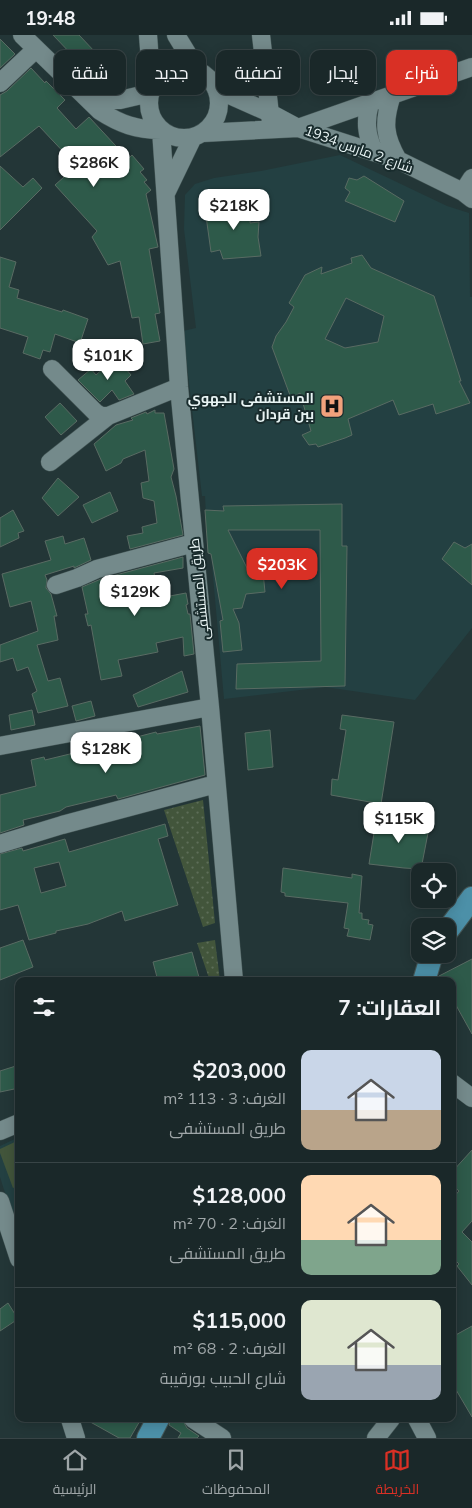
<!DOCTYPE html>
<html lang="ar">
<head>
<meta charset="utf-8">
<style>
  body { margin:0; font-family:Mulish,Cairo,sans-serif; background:#273435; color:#f1f3f6; direction:rtl; height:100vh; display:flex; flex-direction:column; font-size:19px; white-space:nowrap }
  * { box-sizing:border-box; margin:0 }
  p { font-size:16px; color:#9fa6a8 }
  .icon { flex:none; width:28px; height:28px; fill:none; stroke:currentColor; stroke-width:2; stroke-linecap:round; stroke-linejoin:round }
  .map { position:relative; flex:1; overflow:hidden; direction:ltr }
  .side { position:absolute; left:15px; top:942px; width:441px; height:445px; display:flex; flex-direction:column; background:#1a2829; border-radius:10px; box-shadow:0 2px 12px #0003,0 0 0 1px #384446; direction:rtl }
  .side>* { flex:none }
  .hud { position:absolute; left:15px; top:15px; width:442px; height:45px; direction:rtl; display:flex; gap:10px }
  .fabs { position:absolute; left:411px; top:828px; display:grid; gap:10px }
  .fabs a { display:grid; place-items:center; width:45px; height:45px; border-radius:10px; background:#1a2829; box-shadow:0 2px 12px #0003,0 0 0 1px #384446; font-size:25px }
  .price { position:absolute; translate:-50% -42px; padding:0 11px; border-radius:10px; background:#fff; color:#222; font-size:16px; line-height:32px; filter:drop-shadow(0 1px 2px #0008) }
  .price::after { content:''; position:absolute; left:50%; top:30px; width:15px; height:11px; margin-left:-8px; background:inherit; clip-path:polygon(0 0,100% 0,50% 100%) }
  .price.selected { background:#d93025; color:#fff }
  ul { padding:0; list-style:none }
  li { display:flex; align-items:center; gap:15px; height:125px; padding:0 15px }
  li+li { border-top:1px solid #384446 }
  li span { display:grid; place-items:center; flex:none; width:140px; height:100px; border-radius:10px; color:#555 }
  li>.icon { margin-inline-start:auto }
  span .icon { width:60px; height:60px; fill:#fffc; stroke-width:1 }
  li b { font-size:21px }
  h2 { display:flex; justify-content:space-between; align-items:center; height:60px; padding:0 15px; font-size:21px }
  .tag { padding:0 18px; border-radius:10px; background:#1a2829; box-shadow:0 2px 12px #0003,0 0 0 1px #384446; font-size:18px; line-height:45px }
  .tag.selected { background:#d93025; color:#fff }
  .status { display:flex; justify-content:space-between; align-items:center; height:35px; padding:0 25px; background:#1a2829; direction:ltr }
  .status svg { height:14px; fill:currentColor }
  .dock { display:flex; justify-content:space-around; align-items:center; height:70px; border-top:1px solid #384446; background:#1a2829; font-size:14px; color:#9fa6a8 }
  .dock a { display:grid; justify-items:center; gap:2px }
  .dock .selected { color:#d93025 }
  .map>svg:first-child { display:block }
</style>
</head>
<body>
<div class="status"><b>19:48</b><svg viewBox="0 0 49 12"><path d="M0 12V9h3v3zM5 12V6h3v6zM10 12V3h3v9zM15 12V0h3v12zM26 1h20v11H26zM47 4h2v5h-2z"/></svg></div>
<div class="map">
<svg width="472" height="1403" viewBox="0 0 472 1403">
  <defs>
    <pattern id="green-dots" width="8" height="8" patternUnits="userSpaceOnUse" patternTransform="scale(1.25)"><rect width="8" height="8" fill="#42553b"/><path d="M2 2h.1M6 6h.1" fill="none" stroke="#5d6e58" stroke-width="1.8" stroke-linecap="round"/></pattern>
  </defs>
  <rect width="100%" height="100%" fill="#233637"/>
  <path fill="#234042" d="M340,120L447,171L469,178L470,262H472V593L415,665L325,652L224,664L211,519L208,518L205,461H202L183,296L196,293L184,194L185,160L195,149L214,143L261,136Z
    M19,1102V1202L0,1142V1111Z"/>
  <path fill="url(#green-dots)" d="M203,765L215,888L203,892L164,775Z
    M215,905L220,946H210L197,908Z"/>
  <path fill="#42553b" d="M19,1105V1150L13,1153L0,1118V1114Z"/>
  <path fill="#2e5a4a" stroke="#596b63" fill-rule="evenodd" d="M53,0H79L96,18L92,21L104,34L94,43Z
    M0,4L15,19L0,33Z
    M31,33L45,48L46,46L65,65L57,73L76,94L89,82L128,124L132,120L144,134L140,137L147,145L144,147L151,155L146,159L158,212L149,214L160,278L155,279L160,306L143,309L139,282L132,283L120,226L108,230L92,202L97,196L55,150L64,142L58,135L70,124L39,91L0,122V60L7,56Z
    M0,131L23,152L33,143L42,153L0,195Z
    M364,141L404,166L395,187L345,166L350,157L345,153L349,143L357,145Z
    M251,165L250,188L259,187L258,202L261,221L223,224L220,215L211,217L206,181H222L221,168Z
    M362,220L371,233L434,261L461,346H459L470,368L436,379L433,369L399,380L393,365L348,384L352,400L345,403L318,412L316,409L309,410L302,400L311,396L300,358L291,363L272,312L276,301L286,287L294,272L289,268L305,240L322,232L321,239L352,228L351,223ZM346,263L384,281L378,307L345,313L325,304Z
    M0,222L16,227L9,252L19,255L17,263L62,277L63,275L88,284L80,308L55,299L50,317L43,315L40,324L23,318L28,302L0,293Z
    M116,322L131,340L125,346L134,359L119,365L112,355L100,367L78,345L91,334L96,340Z
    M60,368L77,386L61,400L45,382Z
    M155,375V378H164L174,434L171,442L176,461L183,500L130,514L127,501L143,498L142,492L157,488L154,466L143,463L141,448L149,446L145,415L123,424L121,428L106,436L94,409L116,390L133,385L131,383L146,377L147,379Z
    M58,443L79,462L58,481L42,463Z
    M110,457L118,476L92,488L83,470Z
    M342,469V511H347L345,651L236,654L237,629L321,626L320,495H228L250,539L263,537L265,557L246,559L242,573L233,574L239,588L242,615L223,617L220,586L223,585L211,519L208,518L205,475L224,476L223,471Z
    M13,475L24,496L18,498L19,503L0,512V483Z
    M63,501L65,509L84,503L91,525L74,533V531L45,540L47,545L46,553L51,559L57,581H54L58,605L37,610L48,646L60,643L68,671L38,678L32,659L37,656L28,632L17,636L13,623L0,627V610L38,596L31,566L10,572L2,539L51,525L45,506Z
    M454,507L465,513L472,509V550L442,524Z
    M183,522V533L154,538L159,563L186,558L188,569L186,570L188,579H190L194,619L184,621L183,602L156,608L158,617L118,625L122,641L101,645L91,590L88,591L85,579H88L82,552L101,544Z
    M182,636L188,657L138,672L133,660Z
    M91,666L95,681L76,686L72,671Z
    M32,675L35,690L11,695L9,680Z
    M342,680L394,687L381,769L331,760L332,744L338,745L346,695L340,694Z
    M200,691L205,740L118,764L116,760L66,772L60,776L23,785L24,790L0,798V760L36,751L31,725L44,722L45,725L103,711L102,707L128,701L129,704L156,697L157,699Z
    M270,695L273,732L248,735L245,698Z
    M383,780L409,783L408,790L429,793L421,834L404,833L369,829L374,798H380Z
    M165,789L168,801L158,804L178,870L125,886L122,876L88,889L56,896V898L29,905L18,870L0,875V819L22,813L23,816L65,804L69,817ZM59,827L66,851L41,858L34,833Z
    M283,833L352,843V839L362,841L359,878H362V884L369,885L368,889L373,890L370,905L347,901L349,894L344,893L348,868L285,861V858L281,857Z
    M23,905L33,932L0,945V913Z
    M192,917L200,946H158L153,927Z
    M472,924V999L452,963V946H438L439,941Z
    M19,1030V1053L0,1057V1036Z
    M472,1115V1186L462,1197L472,1207V1250L457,1231L459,1229L452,1222V1164L459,1156L452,1150V1137Z
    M8,1268L18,1284L0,1296V1274Z
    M472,1291V1382L452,1348V1302Z
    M85,1384H141L130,1403H119Z
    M171,1384H182L187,1393L199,1401L197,1403H178L181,1398L169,1390Z"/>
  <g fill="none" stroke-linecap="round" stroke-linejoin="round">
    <g stroke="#445656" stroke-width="19">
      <path id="minor" d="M22,0L100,76C120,89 137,95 161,95L179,352L210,672L234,946
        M148,0L152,53
        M176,0L198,36
        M261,0L271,88
        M149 68a35 35 0 1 1 70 0a35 35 0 1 1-70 0Z
        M0,48L36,14
        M216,54L270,78L298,93L398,125L463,157L472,164
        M392,60C383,87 384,101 398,125
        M89,64L120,65L150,58
        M370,68C365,86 366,99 374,116
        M203,98L298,93L472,32
        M463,157L472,143
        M166,158L193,102
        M52,334L96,378L101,381H108L179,352
        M50,427L108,381
        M56,550L77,543L97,534L194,508
        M0,711L210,672
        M0,809L62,790L216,749
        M452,1048L472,1063
        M0,1096L19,1088
        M0,1166L19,1224
        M70,1384L76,1403
        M193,1384L222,1403
        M417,1384L427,1403
        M376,1403L391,1384"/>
    </g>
    <g stroke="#445656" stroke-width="24">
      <path id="major" d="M448,895L472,863
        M424,946L432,919
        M148,1403L158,1384"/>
    </g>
    <use href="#minor" stroke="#748a8b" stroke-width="18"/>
    <use href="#major" stroke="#4c90a8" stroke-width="22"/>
  </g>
  <defs>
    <g id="hospital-square" transform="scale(1.25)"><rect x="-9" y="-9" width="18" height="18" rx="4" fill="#f1a17c" stroke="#192c2d"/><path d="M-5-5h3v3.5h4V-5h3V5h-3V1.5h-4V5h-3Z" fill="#111"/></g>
  </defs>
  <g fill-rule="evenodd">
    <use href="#hospital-square" x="332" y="371"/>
  </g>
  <g text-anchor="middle" stroke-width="4" stroke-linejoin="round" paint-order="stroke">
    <g font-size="14" fill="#e8f4f4" stroke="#192c2d">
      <text transform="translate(359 114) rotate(20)" y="5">شارع 2 مارس 1934</text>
      <text transform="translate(199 554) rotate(-96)" y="5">طريق المستشفى</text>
    </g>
    <g font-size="14" font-weight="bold" fill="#e8f4f4" stroke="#192c2d" text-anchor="end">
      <text x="314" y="368">المستشفى الجهوي<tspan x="314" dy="16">ببن قردان</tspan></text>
    </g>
  </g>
</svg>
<div class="fabs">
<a><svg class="icon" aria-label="locate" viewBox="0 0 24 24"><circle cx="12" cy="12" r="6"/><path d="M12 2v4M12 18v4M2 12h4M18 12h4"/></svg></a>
<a><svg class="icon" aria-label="layers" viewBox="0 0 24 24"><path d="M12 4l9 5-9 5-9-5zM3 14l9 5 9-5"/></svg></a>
</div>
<b class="price" style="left:94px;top:153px">$286K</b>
<b class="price" style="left:234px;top:196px">$218K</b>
<b class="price" style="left:108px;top:346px">$101K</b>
<b class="price selected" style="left:282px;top:555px">$203K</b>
<b class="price" style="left:135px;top:582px">$129K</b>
<b class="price" style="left:106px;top:739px">$128K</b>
<b class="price" style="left:399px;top:809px">$115K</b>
<div class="hud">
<a class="tag selected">شراء</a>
<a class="tag">إيجار</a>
<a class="tag">تصفية</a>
<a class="tag">جديد</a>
<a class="tag">شقة</a>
</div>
<section class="side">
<h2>العقارات: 7<svg class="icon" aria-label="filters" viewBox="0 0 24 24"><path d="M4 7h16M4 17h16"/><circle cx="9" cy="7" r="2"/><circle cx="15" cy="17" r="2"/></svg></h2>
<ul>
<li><span style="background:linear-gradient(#c9d6e8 60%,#b9a48a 0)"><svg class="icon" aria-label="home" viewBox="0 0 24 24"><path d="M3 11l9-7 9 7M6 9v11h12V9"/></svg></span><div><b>$203,000</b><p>الغرف: 3 · 113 m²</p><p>طريق المستشفى</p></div></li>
<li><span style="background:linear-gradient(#ffd9b3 65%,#7fa58c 0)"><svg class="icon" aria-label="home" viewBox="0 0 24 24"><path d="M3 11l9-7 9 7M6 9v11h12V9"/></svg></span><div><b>$128,000</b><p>الغرف: 2 · 70 m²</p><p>طريق المستشفى</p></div></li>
<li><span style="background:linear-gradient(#dfe7d0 65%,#9aa5b1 0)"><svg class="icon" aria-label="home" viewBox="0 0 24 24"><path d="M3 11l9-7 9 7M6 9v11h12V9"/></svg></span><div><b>$115,000</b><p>الغرف: 2 · 68 m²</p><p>شارع الحبيب بورقيبة</p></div></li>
</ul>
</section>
</div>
<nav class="dock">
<a class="selected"><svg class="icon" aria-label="map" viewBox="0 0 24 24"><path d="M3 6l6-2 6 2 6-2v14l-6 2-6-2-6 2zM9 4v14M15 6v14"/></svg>الخريطة</a>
<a><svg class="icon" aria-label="saved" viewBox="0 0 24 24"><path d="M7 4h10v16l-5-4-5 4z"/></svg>المحفوظات</a>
<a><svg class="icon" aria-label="home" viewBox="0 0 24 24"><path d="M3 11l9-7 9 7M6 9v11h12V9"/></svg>الرئيسية</a>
</nav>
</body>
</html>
